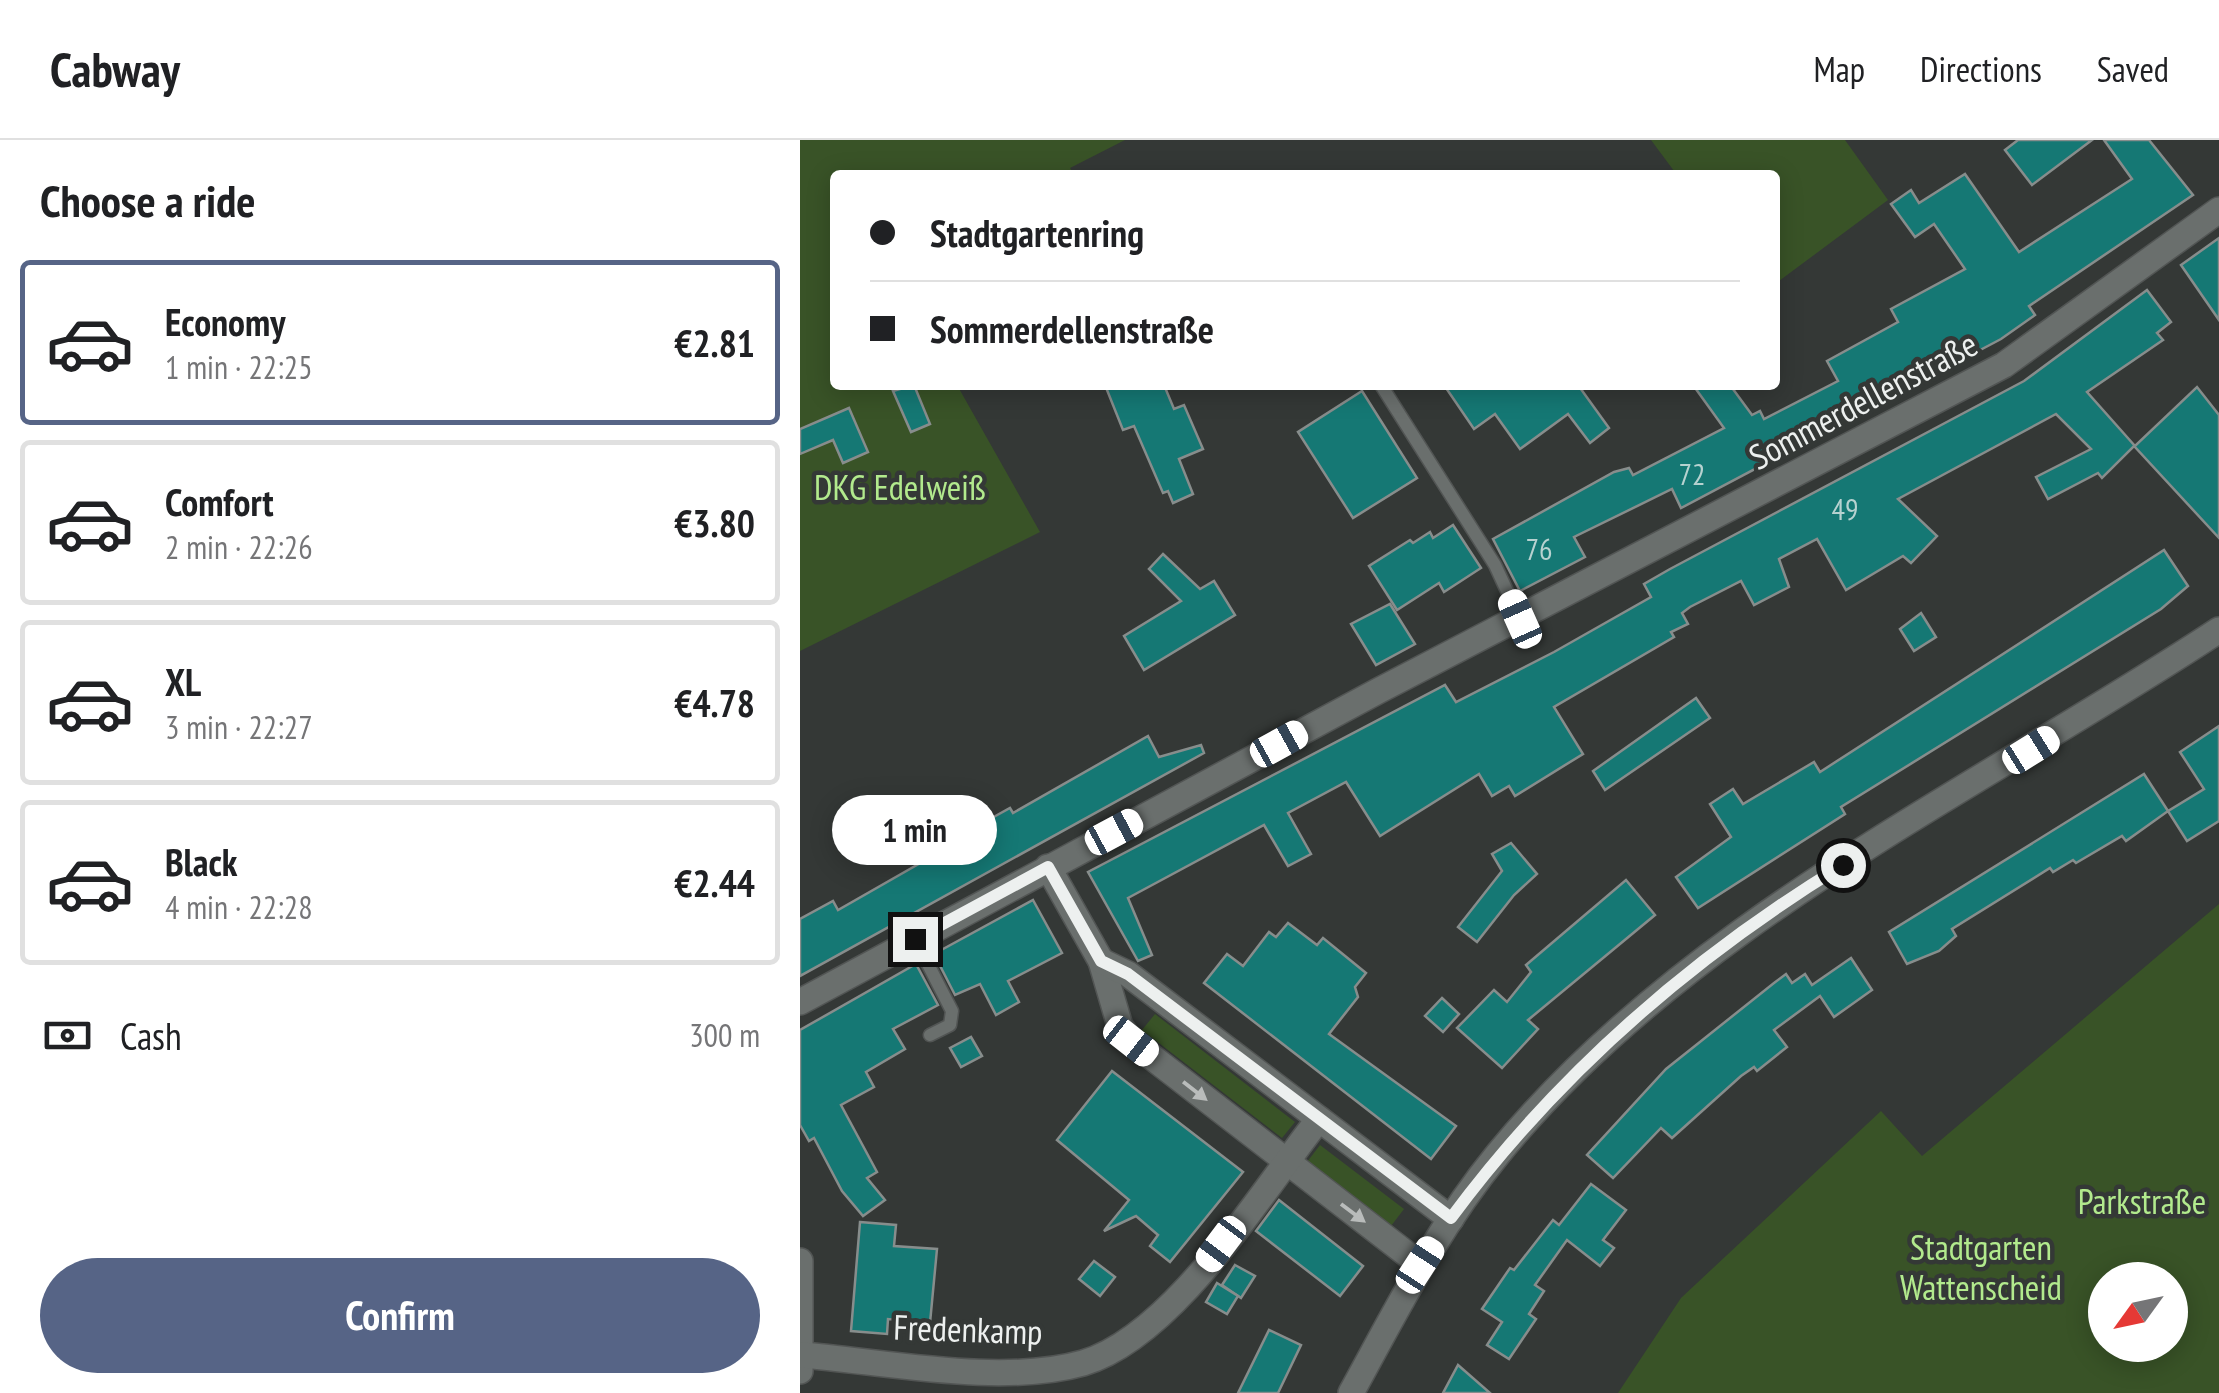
<!DOCTYPE html>
<html lang="en">
<head>
<meta charset="utf-8">
<style>
	:root { --surface:#fff; --page:#f2f2f2; --text:#202124; --muted:#757577; --line:#e0e0e0; --accent:#566486 }
	body { margin:0; font-family:"PT Sans Narrow",sans-serif; background:var(--page); color:var(--text); height:100vh; display:flex; flex-direction:column; font-size:38px; white-space:nowrap }
	* { box-sizing:border-box; margin:0 }
	p { font-size:32px; color:var(--muted) }
	.icon { flex:none; width:55px; height:55px; fill:none; stroke:currentColor; stroke-width:2; stroke-linecap:round; stroke-linejoin:round }
	.map { position:relative; flex:1; overflow:hidden }
	.drawer { display:flex; flex-direction:column; background:var(--surface); width:800px }
	.drawer>* { flex:none }
	.banner { position:absolute; left:30px; top:30px; width:950px; height:220px; border-radius:10px; box-shadow:0 5px 25px #0003; display:grid; align-content:center; height:220px; padding:0 40px; background:var(--surface) }
	.needle { width:65px; rotate:237deg }
	.buttons { position:absolute; left:1288px; top:1122px; display:grid; gap:20px }
	.buttons a { display:grid; place-items:center; width:100px; height:100px; border-radius:50%; background:var(--surface); box-shadow:0 5px 25px #0003; font-size:50px }
	.end { position:absolute; width:45px; height:45px; margin:-22px; border:12px solid #edf0ef; background:#111; box-shadow:0 0 0 5px #111 }
	.from { border-radius:50% }
	.bubble { position:absolute; height:70px; border-radius:35px; background:var(--surface); box-shadow:0 5px 25px #0003; font-size:32px; font-weight:700; line-height:70px; text-align:center }
	.car { position:absolute; width:30px; height:60px; margin:-30px -15px; border-radius:12px; box-shadow:0 0 8px 2px #0007; background:linear-gradient(#fff 24%,#345 0 40%,#fff 0 76%,#345 0 86%,#fff 0) }
	.banner b { display:flex; align-items:center; gap:35px; height:95px; font-size:38px }
	.banner b+b { border-top:2px solid var(--line) }
	.banner i { width:25px; height:25px; background:var(--text) }
	ul { padding:0; list-style:none }
	li { display:flex; align-items:center; gap:30px; height:165px; margin:0 20px 15px; padding:0 20px; border:5px solid var(--line); border-radius:10px }
	li div { flex:1 }
	li b { display:block; font-size:38px }
	li em { font-style:normal; font-weight:700 }
	li.active { border-color:var(--accent) }
	li>.icon { width:90px; height:90px; stroke-width:1.5 }
	h2 { padding:0 40px; font-size:45px; line-height:120px }
	.pay { display:flex; align-items:center; gap:25px; height:110px; padding:0 40px; font-size:38px }
	.pay p { margin-inline-start:auto }
	.button { display:flex; gap:20px; margin-top:auto; padding:20px 40px }
	.button a { flex:1; height:115px; border-radius:60px; background:var(--accent); color:#fff; font-size:40px; font-weight:700; line-height:115px; text-align:center }
	header { display:flex; align-items:center; gap:60px; box-sizing:border-box; height:140px; padding:0 50px; background:var(--surface); border-bottom:2px solid var(--line) }
	header strong { font-size:48px }
	nav { display:flex; gap:55px; margin-inline-start:auto; font-size:35px }
	main { display:flex; flex:1; min-height:0 }
	.map>svg:first-child { display:block }
	.green { fill:#395327; fill-rule:evenodd }
	.building { fill:#157874; stroke:#878d8c; stroke-width:2.5 }
	.lines { fill:none; stroke-linecap:round; stroke-linejoin:round }
	.lane-casing { stroke:#525554; stroke-width:15 }
	.street-casing { stroke:#525554; stroke-width:28 }
	.lane { stroke:#6a6f6d; stroke-width:12 }
	.street { stroke:#6a6f6d; stroke-width:25 }
	.oneway { fill:#b9bcbb }
	.route { stroke:#edf0ef; stroke-width:12 }
	.labels { text-anchor:middle; dominant-baseline:central; stroke-width:9; stroke-linejoin:round; paint-order:stroke }
	.number-label { font-size:30px; fill:#b7d2d0 }
	.street-label { font-size:35px; fill:#edf0ef; stroke:#343836 }
	.park-label { font-size:35px; fill:#b2ea8d; stroke:#343836 }
</style>
</head>
<body>
<header>
<strong>Cabway</strong>
<nav><a>Map</a><a>Directions</a><a>Saved</a></nav>
</header>
<main>
<section class="drawer">
<h2>Choose a ride</h2>
<ul>
<li class="active"><svg class="icon" aria-label="car" viewBox="0 0 24 24"><path d="M5 17H2v-5l4-1 3-4h7l3 4 3 1v5h-3M9 17h6M6 11h13"/><circle cx="7" cy="17" r="2"/><circle cx="17" cy="17" r="2"/></svg><div><b>Economy</b><p>1 min · 22:25</p></div><em>€2.81</em></li>
<li><svg class="icon" aria-label="car" viewBox="0 0 24 24"><path d="M5 17H2v-5l4-1 3-4h7l3 4 3 1v5h-3M9 17h6M6 11h13"/><circle cx="7" cy="17" r="2"/><circle cx="17" cy="17" r="2"/></svg><div><b>Comfort</b><p>2 min · 22:26</p></div><em>€3.80</em></li>
<li><svg class="icon" aria-label="car" viewBox="0 0 24 24"><path d="M5 17H2v-5l4-1 3-4h7l3 4 3 1v5h-3M9 17h6M6 11h13"/><circle cx="7" cy="17" r="2"/><circle cx="17" cy="17" r="2"/></svg><div><b>XL</b><p>3 min · 22:27</p></div><em>€4.78</em></li>
<li><svg class="icon" aria-label="car" viewBox="0 0 24 24"><path d="M5 17H2v-5l4-1 3-4h7l3 4 3 1v5h-3M9 17h6M6 11h13"/><circle cx="7" cy="17" r="2"/><circle cx="17" cy="17" r="2"/></svg><div><b>Black</b><p>4 min · 22:28</p></div><em>€2.44</em></li>
</ul>
<div class="pay"><svg class="icon" aria-label="cash" viewBox="0 0 24 24"><path d="M3 7h18v10H3z"/><circle cx="12" cy="12" r="2"/></svg>Cash<p>300 m</p></div>
<div class="button"><a>Confirm</a></div>
</section>
<div class="map">
<svg width="1419" height="1253" viewBox="0 0 1419 1253">
	<rect width="100%" height="100%" fill="#343836"/>
	<!-- green -->
	<g class="green">
		<path d="M0,0H325L270,28L274,35H35V245H157L240,392L0,511Z"/>
		<path d="M851,0H1045L1088,60L975,144V35H877Z"/>
		<path d="M1419,764V1253H818L881,1158L1081,971L1122,1016ZM1305,1140H1370V1205H1305Z"/>
		<path d="M355,874L495,982L482,998L342,890Z"/>
		<path d="M520,1005L604,1069L591,1086L507,1022Z"/>
	</g>
	<!-- building -->
	<g class="building">
		<path d="M1218,0H1292L1232,45L1205,10Z"/>
		<path d="M1304,0H1349L1393,55L1229,166L1235,175L1201,199L881,368L872,349L774,397L785,417L720,451L693,399L814,332L829,328L833,335L924,288L893,245H930L952,275L960,271L964,279L1038,241L1027,221L1098,182L1091,169L1165,129L1134,84L1115,97L1091,64L1111,50L1119,63L1165,34L1219,112L1332,39Z"/>
		<path d="M1419,98V180L1381,125Z"/>
		<path d="M1347,150L1371,182L1357,193L1363,200L1287,252L1335,306L1397,247L1419,275V398L1334,306L1302,338L1298,333L1248,359L1236,337L1291,309L1256,274L1098,359L1137,396L1111,423L1103,416L1046,450L1017,399L979,419L989,447L954,465L941,441L890,467L882,473L888,484L871,492L874,497L754,567L783,614L715,656L709,646L692,656L679,634L580,696L546,642L488,673L511,714L488,726L464,685L328,758L352,815L338,821L288,732L645,545L656,562L754,512L851,457L844,444L870,429L1224,241Z"/>
		<path d="M114,245L130,284L111,292L93,251Z"/>
		<path d="M305,245H364L374,269L384,265L403,309L379,319L393,354L373,363L368,351L363,353L334,286L323,290Z"/>
		<path d="M644,245H778L809,288L790,303L768,274L720,309L695,274L674,289Z"/>
		<path d="M562,251L617,338L553,378L498,292Z"/>
		<path d="M49,268L68,312L43,323L33,300L0,314V289Z"/>
		<path d="M653,385L681,428L644,452L639,443L597,470L569,426L610,400L613,403L630,392L633,398Z"/>
		<path d="M1364,410L1388,446L1361,469L1041,667L1045,674L898,768L876,737L931,697L910,664L933,649L943,664L1014,622L1020,632Z"/>
		<path d="M363,414L400,449L414,441L435,475L344,530L324,496L381,461L349,429Z"/>
		<path d="M590,464L615,504L576,525L551,484Z"/>
		<path d="M1121,473L1136,497L1114,511L1100,489Z"/>
		<path d="M896,558L910,578L805,650L793,631Z"/>
		<path d="M1419,586V681L1387,701L1368,671L1326,701L1322,696L1276,723L1273,720L1253,732L1250,728L1152,789L1156,796L1139,811L1107,824L1089,792L1344,634L1368,671L1404,649L1380,612Z"/>
		<path d="M348,596L359,617L401,605L404,613L0,836V779L33,761L38,770L122,722L114,707L159,683L162,688L188,674L190,679L210,668L213,673Z"/>
		<path d="M711,703L737,734L714,755L677,802L658,787L702,731L692,714Z"/>
		<path d="M826,740L855,775L728,880L738,889L702,928L657,888L694,850L707,862L731,832L726,825Z"/>
		<path d="M233,760L262,813L208,841L219,862L196,875L180,844L155,855L134,814Z"/>
		<path d="M488,783L517,805L523,798L566,833L555,847L558,857L529,894L656,986L631,1019L404,843L427,814L443,826L469,792L476,797Z"/>
		<path d="M1051,818L1072,850L1034,877L1020,856L974,890L987,907L957,931L954,927L941,936L872,998L861,988L813,1038L787,1015L866,929L974,843L986,834L992,843L1005,834L1012,845Z"/>
		<path d="M116,824L138,865L93,889L105,909L66,932L74,947L41,965L77,1032L67,1038L85,1060L63,1076L42,1051L14,998L9,1001L0,985V890Z"/>
		<path d="M642,858L659,874L643,892L625,876Z"/>
		<path d="M171,897L182,916L161,927L150,908Z"/>
		<path d="M312,931L443,1032L370,1122L350,1106L358,1095L336,1076L304,1091L329,1060L257,1000Z"/>
		<path d="M791,1044L826,1070L803,1100L814,1108L800,1126L767,1100L735,1145L744,1151L729,1174L736,1179L709,1219L687,1205L702,1182L682,1169L710,1128L714,1130L753,1080L759,1085Z"/>
		<path d="M479,1060L563,1126L540,1156L456,1091Z"/>
		<path d="M60,1082L96,1085L94,1106L137,1109L130,1183L88,1179L87,1194L51,1191Z"/>
		<path d="M294,1121L315,1137L300,1156L279,1139Z"/>
		<path d="M435,1125L455,1136L441,1158L422,1145Z"/>
		<path d="M417,1143L438,1156L427,1174L406,1162Z"/>
		<path d="M469,1190L501,1205L478,1253H438Z"/>
		<path d="M658,1225L690,1253H643Z"/>
	</g>
	<g class="lines">
		<!-- lane casing -->
		<g class="lane-casing">
			<g id="lane">
				<path d="M581,245L695,425L720,479"/>
				<path d="M115,799L152,871L150,885L130,895"/>
			</g>
		</g>
		<!-- street casing -->
		<g class="street-casing">
			<g id="street">
				<path d="M248,727L301,821L320,886L331,901L621,1125"/>
				<path d="M301,821L328,834L651,1079"/>
				<path d="M0,862L578,551L1204,225L1419,70"/>
				<path d="M0,1121V1231"/>
				<path d="M2,1215C86,1222 202,1246 283,1223C374,1196 461,1052 519,979"/>
				<path d="M551,1253C596,1171 638,1087 698,1014C886,784 1175,651 1419,490"/>
			</g>
		</g>
		<!-- lane -->
		<use href="#lane" class="lane"/>
		<!-- street -->
		<use href="#street" class="street"/>
	</g>
	<!-- one-way arrows -->
	<defs><path id="oneway-solid" d="M-6-.8H1V-3.2L6.5 0L1 3.2V.8H-6Z" transform="scale(2.5)"/></defs>
	<g class="oneway">
		<use href="#oneway-solid" transform="translate(395 951) rotate(38)"/>
		<use href="#oneway-solid" transform="translate(553 1073) rotate(37)"/>
	</g>
	<g class="lines">
		<!-- route -->
		<path class="route" d="M115,799L248,727L301,821L328,834L651,1078C757,935 891,818 1043,725"/>
	</g>
	<g class="labels">
		<!-- number labels -->
		<g class="number-label">
			<text x="892" y="333">72</text>
			<text x="1045" y="368">49</text>
			<text x="739" y="408">76</text>
		</g>
		<!-- street labels -->
		<g class="street-label">
			<text transform="translate(1063 260) rotate(-28)">Sommerdellenstraße</text>
			<text transform="translate(168 1189) rotate(2)">Fredenkamp</text>
		</g>
		<!-- park labels -->
		<g class="park-label">
			<text x="100" y="347">DKG Edelweiß</text>
			<text x="1342" y="1061">Parkstraße</text>
			<text x="1181" y="1107">Stadtgarten<tspan x="1181" dy="40">Wattenscheid</tspan></text>
		</g>
	</g>
</svg>
<div class="buttons">
<a><svg class="needle" viewBox="-14 -14 28 28"><path d="M0-13l5 13h-10z" fill="#e53935"/><path d="M0 13l5-13h-10z" fill="#757577"/></svg></a>
</div>
<i class="end from" style="left:1043px;top:725px"></i>
<i class="end" style="left:115px;top:799px"></i>
<div class="bubble" style="left:32px;top:655px;width:165px">1 min</div>
<i class="car" style="left:720px;top:479px;rotate:336deg"></i>
<i class="car" style="left:479px;top:604px;rotate:61deg"></i>
<i class="car" style="left:1231px;top:610px;rotate:58deg"></i>
<i class="car" style="left:314px;top:692px;rotate:62deg"></i>
<i class="car" style="left:331px;top:901px;rotate:128deg"></i>
<i class="car" style="left:421px;top:1104px;rotate:217deg"></i>
<i class="car" style="left:620px;top:1125px;rotate:33deg"></i>
<div class="banner">
<b><i class="from"></i>Stadtgartenring</b>
<b><i></i>Sommerdellenstraße</b>
</div>
</div>
</main>
</body>
</html>
